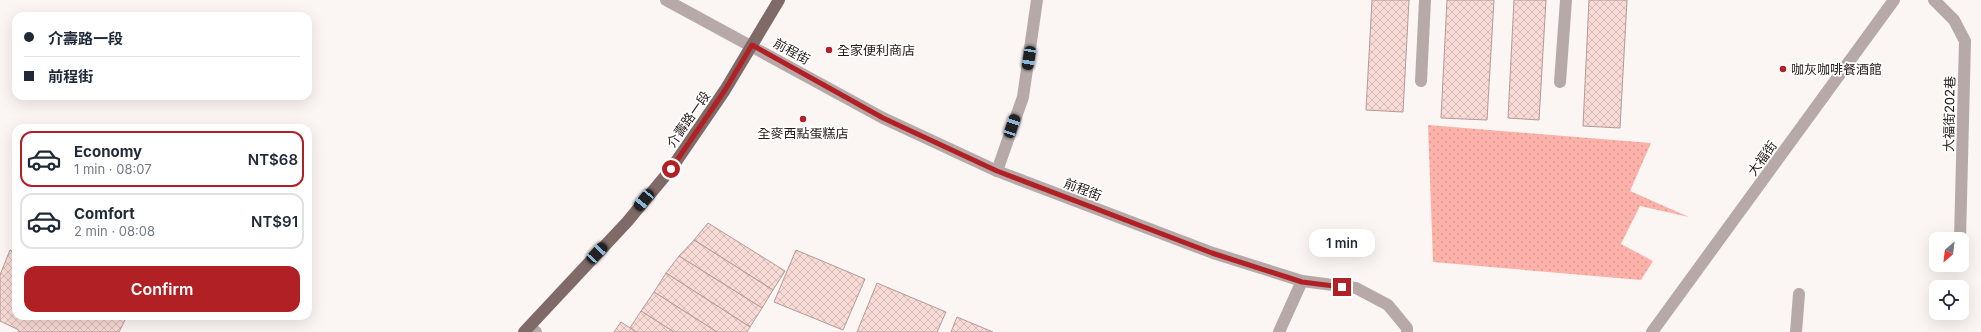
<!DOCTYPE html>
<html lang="en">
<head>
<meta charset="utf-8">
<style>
	:root { --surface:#fff; --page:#f2f2f3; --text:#1f2937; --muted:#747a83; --line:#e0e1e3; --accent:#b12024 }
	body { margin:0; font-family:Inter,"Noto Sans TC",sans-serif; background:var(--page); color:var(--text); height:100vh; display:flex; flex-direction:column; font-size:15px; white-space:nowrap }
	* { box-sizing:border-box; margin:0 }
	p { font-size:13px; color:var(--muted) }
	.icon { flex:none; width:22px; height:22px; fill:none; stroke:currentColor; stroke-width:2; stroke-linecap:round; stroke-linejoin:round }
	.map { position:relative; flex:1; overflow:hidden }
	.side { position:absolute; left:12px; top:124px; width:300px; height:196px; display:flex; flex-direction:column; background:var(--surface); border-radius:12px; box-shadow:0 4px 16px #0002 }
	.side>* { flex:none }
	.hud { position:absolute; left:12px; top:12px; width:300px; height:88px; border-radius:12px; box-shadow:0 4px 16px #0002; display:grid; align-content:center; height:88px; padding:0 12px; background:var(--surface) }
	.needle { width:26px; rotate:208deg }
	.buttons { position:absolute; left:1929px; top:232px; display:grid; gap:8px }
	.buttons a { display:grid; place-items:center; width:40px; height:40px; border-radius:8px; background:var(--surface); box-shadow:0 4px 16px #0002; font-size:20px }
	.end { position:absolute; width:18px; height:18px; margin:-9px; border:5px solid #b12024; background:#fff; box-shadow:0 0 0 2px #fff }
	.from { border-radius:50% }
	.bubble { position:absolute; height:28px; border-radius:12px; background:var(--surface); box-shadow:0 4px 16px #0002; font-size:13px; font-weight:600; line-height:28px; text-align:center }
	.car { position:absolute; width:12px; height:24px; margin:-12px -6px; border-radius:5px; box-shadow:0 0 3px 1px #0007; background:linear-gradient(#222 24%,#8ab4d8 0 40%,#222 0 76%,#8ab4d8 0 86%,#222 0) }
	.hud b { display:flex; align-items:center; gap:14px; height:38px; font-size:15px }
	.hud b+b { border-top:1px solid var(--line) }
	.hud i { width:10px; height:10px; background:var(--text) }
	ul { padding:7px 0 0; list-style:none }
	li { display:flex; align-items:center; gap:12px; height:56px; margin:0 8px 6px; padding:0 4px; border:2px solid var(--line); border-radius:12px }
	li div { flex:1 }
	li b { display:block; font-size:15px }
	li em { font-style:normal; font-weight:600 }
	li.current { border-color:var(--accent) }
	li>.icon { width:36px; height:36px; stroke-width:1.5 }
	.primary-button { display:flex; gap:8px; margin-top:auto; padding:8px 12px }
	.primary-button a { flex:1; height:46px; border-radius:12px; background:var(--accent); color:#fff; font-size:16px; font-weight:600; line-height:46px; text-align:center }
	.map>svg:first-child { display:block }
	.green { fill:url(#green-dots) }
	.building { fill:url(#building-cross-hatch); stroke:#b69a96 }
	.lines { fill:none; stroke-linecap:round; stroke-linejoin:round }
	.service { stroke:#b6a9a8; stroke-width:12 }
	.minor { stroke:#b6a9a8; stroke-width:12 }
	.primary { stroke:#806a67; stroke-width:12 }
	.route { stroke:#b12024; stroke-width:5 }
	.poi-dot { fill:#b12024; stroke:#fff; stroke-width:1.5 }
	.labels { text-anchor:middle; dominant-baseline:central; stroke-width:3.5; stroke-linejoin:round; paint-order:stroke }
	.poi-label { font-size:13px; fill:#231918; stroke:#fff; text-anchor:start }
	.street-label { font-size:13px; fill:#231918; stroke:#fff }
</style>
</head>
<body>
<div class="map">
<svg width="1981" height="332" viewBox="0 0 1981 332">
	<defs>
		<pattern id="green-dots" width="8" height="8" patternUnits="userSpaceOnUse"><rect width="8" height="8" fill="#fdb2a9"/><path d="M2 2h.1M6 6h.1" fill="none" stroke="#d99891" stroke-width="1.8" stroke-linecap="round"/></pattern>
		<pattern id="building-cross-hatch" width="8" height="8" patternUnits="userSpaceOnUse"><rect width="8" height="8" fill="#f8dad6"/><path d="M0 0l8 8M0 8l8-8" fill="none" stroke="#d4bab7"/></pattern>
	</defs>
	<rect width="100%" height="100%" fill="#fbf5f4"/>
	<!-- green -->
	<path class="green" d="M1428,125L1651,143L1630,191L1689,217L1640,206L1621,244L1653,261L1641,280L1433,262Z"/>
	<!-- building -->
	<g class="building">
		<path d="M1372,0H1409L1403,112L1366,110Z"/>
		<path d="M1447,0H1494L1487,120L1441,118Z"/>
		<path d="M1514,0H1546L1539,120L1508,118Z"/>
		<path d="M1589,0H1627L1620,128L1583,126Z"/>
		<path d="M708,223L785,271L773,290L694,240Z"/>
		<path d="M694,240L773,290L762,308L679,256Z"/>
		<path d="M10,250L16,253V316H127L119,332H18L19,330L0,321V275Z"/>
		<path d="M796,250L865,279L843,330L774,302Z"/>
		<path d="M679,256L762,308L750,327L666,273Z"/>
		<path d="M666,273L750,327L747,332H717L654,292Z"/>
		<path d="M877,283L946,312L937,332H857Z"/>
		<path d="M654,292L717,332H674L641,311Z"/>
		<path d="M641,311L674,332H636L630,328Z"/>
		<path d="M957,317L993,332H951Z"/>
		<path d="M621,322L636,332H614Z"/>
	</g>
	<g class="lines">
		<!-- service -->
		<g class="service">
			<path d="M1934,0L1954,20L1965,41L1960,239"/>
			<path d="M1421,81L1425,0"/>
			<path d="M1560,82L1566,0"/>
			<path d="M997,171L1023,97L1037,0"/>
			<path d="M529,327L536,332"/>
			<path d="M1796,332L1799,294"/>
		</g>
		<!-- minor -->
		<g class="minor">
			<path d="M666,0L883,118L997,171L1213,253L1302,281L1356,288L1388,305L1407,328V332"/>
			<path d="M1279,332L1302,281"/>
			<path d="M1652,332L1894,0"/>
		</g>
		<!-- primary -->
		<path class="primary" d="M524,332L627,222L671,169L725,90L779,0"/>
	</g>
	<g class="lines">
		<!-- route -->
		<path class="route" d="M671,169L725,90L752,45L883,118L997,171L1212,253L1302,282L1342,287"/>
	</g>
	<!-- markers -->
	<g class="poi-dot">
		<circle cx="829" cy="50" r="4"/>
		<circle cx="1783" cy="69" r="4"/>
		<circle cx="803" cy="119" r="4"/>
	</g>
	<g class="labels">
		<!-- poi labels -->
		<g class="poi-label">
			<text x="837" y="50">全家便利商店</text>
			<text x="1791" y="69">咖灰咖啡餐酒館</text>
			<text x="803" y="133" text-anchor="middle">全麥西點蛋糕店</text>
		</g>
		<!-- street labels -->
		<g class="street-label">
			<text transform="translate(792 51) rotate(29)">前程街</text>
			<text transform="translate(1949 114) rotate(-89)">大福街202巷</text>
			<text transform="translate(688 119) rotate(-55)">介壽路一段</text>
			<text transform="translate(1762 158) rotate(-54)">大福街</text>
			<text transform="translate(1083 189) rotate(21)">前程街</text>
		</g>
	</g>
</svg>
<div class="buttons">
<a><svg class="needle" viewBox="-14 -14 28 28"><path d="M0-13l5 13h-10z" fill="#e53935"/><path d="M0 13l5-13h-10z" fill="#747a83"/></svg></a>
<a><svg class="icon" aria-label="locate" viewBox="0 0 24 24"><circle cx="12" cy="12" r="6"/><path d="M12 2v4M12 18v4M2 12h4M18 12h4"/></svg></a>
</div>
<i class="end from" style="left:671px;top:169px"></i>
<i class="end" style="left:1342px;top:287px"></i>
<div class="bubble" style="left:1309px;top:229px;width:66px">1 min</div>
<i class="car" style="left:1029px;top:58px;rotate:189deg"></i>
<i class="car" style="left:1012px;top:126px;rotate:19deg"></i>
<i class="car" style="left:644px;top:200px;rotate:219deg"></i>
<i class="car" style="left:597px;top:253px;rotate:43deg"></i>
<div class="hud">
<b><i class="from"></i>介壽路一段</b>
<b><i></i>前程街</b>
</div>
<section class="side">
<ul>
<li class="current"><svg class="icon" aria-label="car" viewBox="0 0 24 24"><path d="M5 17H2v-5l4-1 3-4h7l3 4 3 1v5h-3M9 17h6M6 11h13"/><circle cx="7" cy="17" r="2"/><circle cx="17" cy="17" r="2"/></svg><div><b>Economy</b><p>1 min · 08:07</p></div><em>NT$68</em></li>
<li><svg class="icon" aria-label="car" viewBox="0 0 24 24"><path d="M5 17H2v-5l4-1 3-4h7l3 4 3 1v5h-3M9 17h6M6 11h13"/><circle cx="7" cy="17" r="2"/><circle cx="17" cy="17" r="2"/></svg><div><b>Comfort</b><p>2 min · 08:08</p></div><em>NT$91</em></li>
</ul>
<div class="primary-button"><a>Confirm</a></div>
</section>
</div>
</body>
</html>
